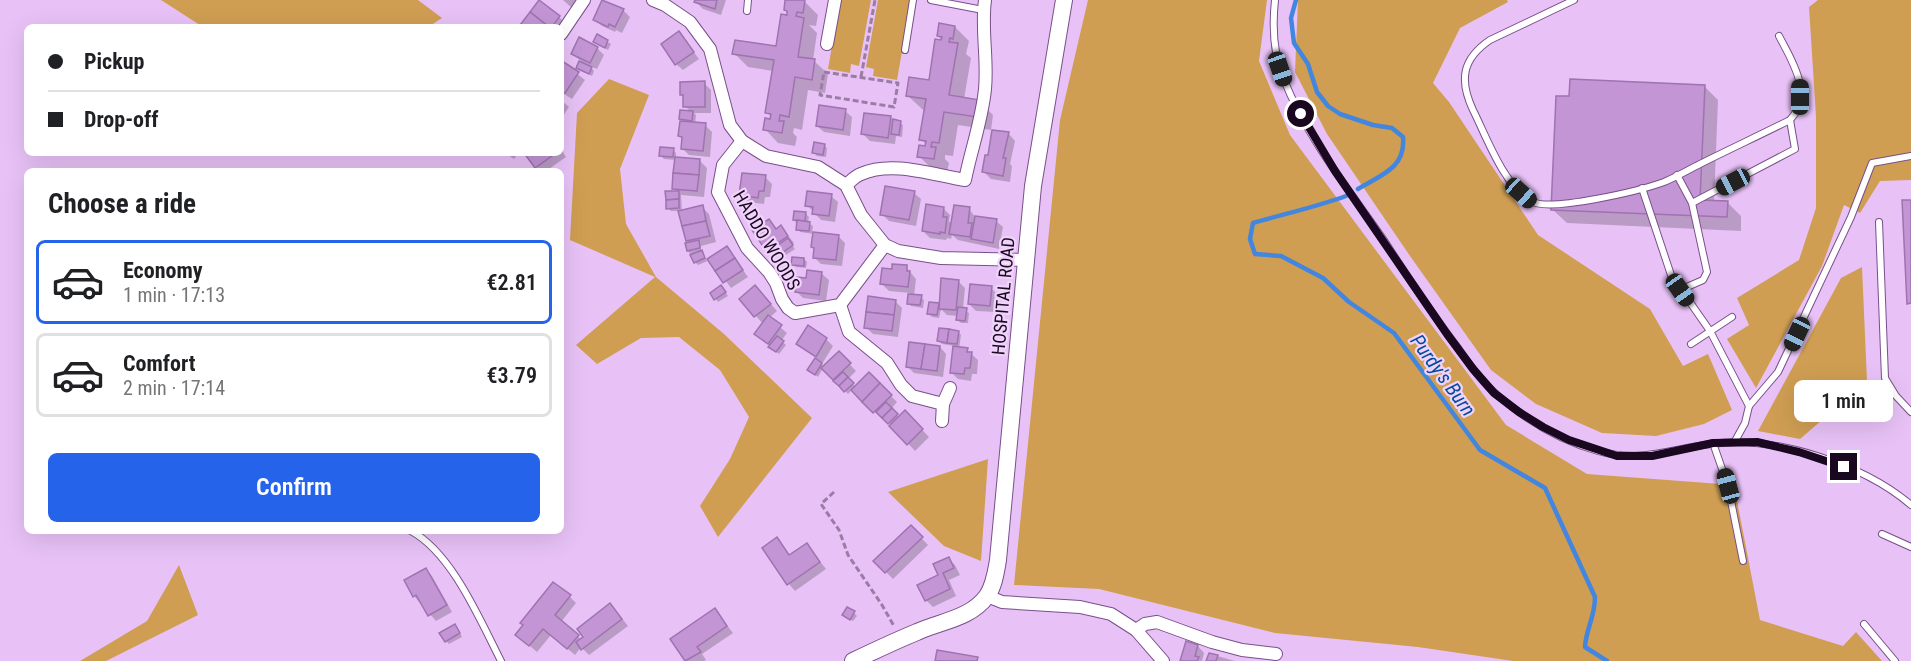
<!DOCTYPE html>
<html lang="en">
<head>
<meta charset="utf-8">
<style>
	:root { --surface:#fff; --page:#f6f6f6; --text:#202124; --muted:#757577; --line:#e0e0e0; --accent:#2563eb }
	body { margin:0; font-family:"Roboto Condensed",sans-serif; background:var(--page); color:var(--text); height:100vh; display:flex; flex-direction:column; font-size:22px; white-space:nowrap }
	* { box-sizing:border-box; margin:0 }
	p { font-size:20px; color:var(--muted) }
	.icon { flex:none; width:33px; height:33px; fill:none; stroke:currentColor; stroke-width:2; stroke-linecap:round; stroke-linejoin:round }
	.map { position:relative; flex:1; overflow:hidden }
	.sheet { position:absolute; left:24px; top:168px; width:540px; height:366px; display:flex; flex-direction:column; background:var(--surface); border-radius:9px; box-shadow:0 6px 24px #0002 }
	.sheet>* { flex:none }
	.guide { position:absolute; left:24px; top:24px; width:540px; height:132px; border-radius:9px; box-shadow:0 6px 24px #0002; display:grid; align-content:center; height:132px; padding:0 24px; background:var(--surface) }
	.end { position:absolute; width:27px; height:27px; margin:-14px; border:8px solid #19081f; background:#fff; box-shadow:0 0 0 3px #fff }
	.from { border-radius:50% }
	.bubble { position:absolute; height:42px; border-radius:9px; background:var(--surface); box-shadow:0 6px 24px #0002; font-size:20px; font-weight:600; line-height:42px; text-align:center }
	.car { position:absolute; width:18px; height:36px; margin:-18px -9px; border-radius:8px; box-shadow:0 0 4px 2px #0007; background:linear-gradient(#222 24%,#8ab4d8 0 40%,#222 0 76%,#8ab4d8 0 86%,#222 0) }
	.guide b { display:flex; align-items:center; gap:21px; height:57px; font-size:22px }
	.guide b+b { border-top:2px solid var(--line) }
	.guide i { width:15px; height:15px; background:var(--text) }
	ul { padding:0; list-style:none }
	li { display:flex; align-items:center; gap:18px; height:84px; margin:0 12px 9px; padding:0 12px; border:3px solid var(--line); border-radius:9px }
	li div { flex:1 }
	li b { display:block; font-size:22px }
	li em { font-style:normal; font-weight:600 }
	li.on { border-color:var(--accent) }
	li>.icon { width:54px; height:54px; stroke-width:1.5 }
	h2 { padding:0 24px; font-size:27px; line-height:72px }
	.button { display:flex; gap:12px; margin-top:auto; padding:12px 24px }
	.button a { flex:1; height:69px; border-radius:9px; background:var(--accent); color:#fff; font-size:24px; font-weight:600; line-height:69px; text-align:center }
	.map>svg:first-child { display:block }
	.green { fill:#cf9e53 }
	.shadow { fill:#0003 }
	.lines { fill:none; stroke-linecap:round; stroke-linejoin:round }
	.stream { stroke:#4286e0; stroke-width:4.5 }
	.building { fill:#c395d5; stroke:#9f72b0; stroke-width:1.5 }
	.lane-casing { stroke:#794f89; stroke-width:8 }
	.street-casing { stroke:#794f89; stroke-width:14 }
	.secondary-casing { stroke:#794f89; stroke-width:18 }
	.path { stroke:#9a7ca5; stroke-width:3; stroke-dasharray:6 3; stroke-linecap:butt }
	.lane { stroke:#fff; stroke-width:6 }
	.street { stroke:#fff; stroke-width:12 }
	.secondary { stroke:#fff; stroke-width:16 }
	.route { stroke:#19081f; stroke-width:8 }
	.labels { text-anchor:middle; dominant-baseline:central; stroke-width:4.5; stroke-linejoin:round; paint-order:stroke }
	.street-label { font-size:18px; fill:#19081f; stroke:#f0d3fb }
	.water-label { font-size:20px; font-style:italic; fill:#014b9c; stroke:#f0d3fb }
</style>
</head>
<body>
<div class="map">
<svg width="1911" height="661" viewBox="0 0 1911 661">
	<rect width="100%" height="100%" fill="#e8c2f7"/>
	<!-- green -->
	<g class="green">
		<path d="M161,0H418L442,18L428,27H203Z"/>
		<path d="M840,0H871L859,66L851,64L850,73L828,69Z"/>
		<path d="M878,0H911L897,80L873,76L874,69L866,67Z"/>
		<path d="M1088,0H1267L1259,61L1290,135L1506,425L1587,474L1734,485L1760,620L1843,646L1856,632L1882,661H1513L1418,647L1275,633L1099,589L1014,585L1060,120Z"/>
		<path d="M1298,0H1507L1508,2L1460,28L1433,83L1449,102L1538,235L1650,309L1683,366L1708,354L1732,410L1704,424L1656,436L1602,433L1536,404L1491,370L1410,256L1327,134L1295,72Z"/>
		<path d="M1818,0H1911V180L1880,181L1860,213L1844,205L1822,266L1756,388L1727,339L1749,325L1737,298L1799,260L1816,208V117L1809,7Z"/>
		<path d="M609,79L649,95L620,169L626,224L656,277L724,334L812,418L718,537L700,506L730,459L749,417L720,370L679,337L641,338L597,364L576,345L655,277L570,240L577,113Z"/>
		<path d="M1862,267L1867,381L1800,439L1758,431L1841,278Z"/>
		<path d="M988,459L981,561L944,546L888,492Z"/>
		<path d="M179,565L198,615L106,661H80L147,621Z"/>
	</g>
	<!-- shadow -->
	<g class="shadow">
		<path d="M563,0H579L572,8Z"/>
		<path d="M696,0H726L721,15L703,9L696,2Z"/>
		<path d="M787,0L804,1L818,15L816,26L809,25L817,33L813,60L828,74L825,93L808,90L802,130L794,128L793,133L797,137L795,146L778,143L765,129L772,117L767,113L773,71L748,67L734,53L777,48L788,17V13L785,10Z"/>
		<path d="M539,2L559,17L566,24L561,27H525Z"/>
		<path d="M623,10L630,17L622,33L616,30L615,32L602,26L595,20Z"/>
		<path d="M955,27L969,41L966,54L971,58L964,99L979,101L993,115L991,130L958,125L953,156L945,155V159L949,163L947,172L933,170L919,156L927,145L921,139L925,110L922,109L908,96L930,81L945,43L938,36Z"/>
		<path d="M679,33L699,59L683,70L676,64Z"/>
		<path d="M597,36L611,44L608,50L595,42Z"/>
		<path d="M597,48L604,55L597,69L590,66L594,71L592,76L578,68L581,61L572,54Z"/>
		<path d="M563,63L585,80L572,99L561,92V66Z"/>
		<path d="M704,83L711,90V113H694L696,115L695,124L705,125L712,132L710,157L689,155L682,148L683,139L680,136L684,123L680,119L691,112L685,106V98L682,95Z"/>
		<path d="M1704,86L1718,100L1714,202H1727L1741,216V231L1567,223L1553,210Z"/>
		<path d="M561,100L569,107L561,119Z"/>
		<path d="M845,111L852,117L850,136L824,132L817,126Z"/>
		<path d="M891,118L903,125L902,137L896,136L895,144L870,141L863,134Z"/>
		<path d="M994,132L1009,134L1015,141L1010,164L1012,166L1010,182L991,179L984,172L990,157Z"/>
		<path d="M824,145L827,148L826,157L817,156L814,153Z"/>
		<path d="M561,149L566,157L546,171H540L526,153H561Z"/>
		<path d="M673,150L676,153V159L700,161L707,168L704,197L681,195L682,212L702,207L709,214L716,242L701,246V251L707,261L727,248L748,277L731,288L710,260L698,265L695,262L688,251L687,244H690L687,241L680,211H671L668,208L678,192L674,188L676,160L664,159L661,156Z"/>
		<path d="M505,153H518L514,159Z"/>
		<path d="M765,177L772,184L770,197H765L764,204L748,202L741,195Z"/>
		<path d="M914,193L921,199L916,226L889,221L882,214Z"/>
		<path d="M831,196L838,202L835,222L821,220L807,205Z"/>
		<path d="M943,208L950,215L949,221L952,225L969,209L976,218L996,221L1003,227L999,249L958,240L952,235L951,239L947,238L946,240L930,238L923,231Z"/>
		<path d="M806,214L809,217L808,223L813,226L812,233L838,236L845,243L842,266L821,264L814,257L815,249L813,247L814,234L800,232L794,219Z"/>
		<path d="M769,221L777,230L781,227L794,243L792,245L795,249L786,255L782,251L773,257L767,250Z"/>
		<path d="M804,259L807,262L806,268L796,267L793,264Z"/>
		<path d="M906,267L916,279L914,296L921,297L924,300L923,308L911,306L908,303L910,293L889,291L882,284L893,271Z"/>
		<path d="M822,274L829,280L826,301L803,298L796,291L807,280Z"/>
		<path d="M958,281L965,288L963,309L969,313L968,323H961L958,320V316L947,315L941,309L939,318L932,317L929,314L938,305L940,307Z"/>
		<path d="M991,288L998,295L996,312L976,311L969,304Z"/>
		<path d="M724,290L728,296L718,302L712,293Z"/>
		<path d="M762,294L777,311L769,318L787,333L781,341L786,345L779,354L756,334L763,324L741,299Z"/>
		<path d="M895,301L902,308L898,337L873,334L866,327Z"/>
		<path d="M958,332L961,335L959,349L967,350L978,360L977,374H972L971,381L958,379L951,372L955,346L942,344L939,341Z"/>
		<path d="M826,339L833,346L822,364L824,367L839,353L856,371L848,379L856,387L869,374L897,402L891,409L899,418L905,412L929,437L915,451L883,416L881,418L852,390L848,394L823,368L818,377L809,370L817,358L798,344Z"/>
		<path d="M940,347L946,354L943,377L914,373L907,366Z"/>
		<path d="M911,527L928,545L893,579L875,561Z"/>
		<path d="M776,539L790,556L807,545L826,569L795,591L789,584Z"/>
		<path d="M948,559L955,565L960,575L949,580L956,596L933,607L926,600Z"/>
		<path d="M426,569L432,576L452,612L436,621L414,596Z"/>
		<path d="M570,597L576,603L561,622L582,640L617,612L628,626L589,655L581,647L575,655L551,635L537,652L524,641Z"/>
		<path d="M715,610L733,633L702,654L706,660L704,661H687L672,640Z"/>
		<path d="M854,613L857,616L853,621L847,618Z"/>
		<path d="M458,629L462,637L449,644L446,641Z"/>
		<path d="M1187,643L1198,646L1204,653L1202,661H1182Z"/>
		<path d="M1210,654L1235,661H1208Z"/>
	</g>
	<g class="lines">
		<!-- stream -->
		<g class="stream">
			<path d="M1296,0L1291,18L1294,43L1308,64L1317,92L1328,106L1340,114L1373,125L1392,128L1403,137C1406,168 1381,175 1358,189"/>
			<path d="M1346,196C1316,207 1284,214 1253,223L1250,239L1255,254L1281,256L1323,278L1349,302L1394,333L1480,450L1545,488L1595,597C1595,617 1586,629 1585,647L1607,661"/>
		</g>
	</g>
	<!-- building -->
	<g class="building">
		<path d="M539,0L560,16L552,27H549L530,12Z"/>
		<path d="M602,0L624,9L615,27L609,24L608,27L593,20Z"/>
		<path d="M695,0H717L715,9L694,2Z"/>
		<path d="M785,0H805L803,13L797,12L796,16L804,18L798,57L815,59L812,80L795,77L789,117L780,115L779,121H784L782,133L763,130L765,118L770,119L771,114L765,113L774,60L732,54L735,40L776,46L781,14L787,15V11L784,10Z"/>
		<path d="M530,12L549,27H523L520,25Z"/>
		<path d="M939,23L955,26L953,39L950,38L949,42L958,43L949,95L980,100L977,117L944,112L939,143L932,142L931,147H936L934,159L917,157L919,145L925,146L926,141L919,140L926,99L906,96L909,77L929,80L935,39L941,40L942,37L937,36Z"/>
		<path d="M679,31L694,52L675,65L661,44Z"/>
		<path d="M597,34L608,40L605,48L593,42Z"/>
		<path d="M579,37L598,47L590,63L571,54Z"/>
		<path d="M562,61L579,72L565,93L561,91Z"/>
		<path d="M579,61L592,67L589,74L576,68Z"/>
		<path d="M1570,79L1705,85L1700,200L1728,201L1727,217L1551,210L1556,96H1569Z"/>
		<path d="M705,81V107H683V95H680V82Z"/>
		<path d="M819,105L846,109L843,130L816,126Z"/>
		<path d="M680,110L693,111L692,121L679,119Z"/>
		<path d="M864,113L891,116L888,138L861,134Z"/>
		<path d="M893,119L901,121L899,135L891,134Z"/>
		<path d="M680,121L706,123L703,151L681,149L682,137L678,136Z"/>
		<path d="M992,130L1009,132L1003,158H1006L1003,176L982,172L985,155H988Z"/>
		<path d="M814,142L825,144L823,155L812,153Z"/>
		<path d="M660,147L674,148L673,157L659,156Z"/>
		<path d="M524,153H556L535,168Z"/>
		<path d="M675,157L700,159L699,175L673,173Z"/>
		<path d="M673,173L699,175L697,191L672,189Z"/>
		<path d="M742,173L766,175L764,191H759L758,198L739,195Z"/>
		<path d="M885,186L915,191L909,220L880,215Z"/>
		<path d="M665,191H679V199L666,200Z"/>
		<path d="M807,191L832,194L829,216L812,214L813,207L805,206Z"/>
		<path d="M679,199V208L666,209V200Z"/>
		<path d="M1902,200H1911V303L1907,304Z"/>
		<path d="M926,204L944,207L943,217H947L945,233L940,232V234L922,231Z"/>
		<path d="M703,205L706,221L682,226L678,211Z"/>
		<path d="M954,205L970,207L968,223H972L970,237L949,234Z"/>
		<path d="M794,211L806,212L805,221L793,220Z"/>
		<path d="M975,216L997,219L993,243L971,239Z"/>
		<path d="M769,219L776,229L781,225L788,236L766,251L752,230Z"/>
		<path d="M797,220L810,222L809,231L796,230Z"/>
		<path d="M706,221L710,236L686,241L682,226Z"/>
		<path d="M813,232L839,235L836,260L813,258L814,248L811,247Z"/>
		<path d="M788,238L793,245L782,253L777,246Z"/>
		<path d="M699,240L700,248L687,251L685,243Z"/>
		<path d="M727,246L735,258L715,271L707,259Z"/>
		<path d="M702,250L705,258L694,263L690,255Z"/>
		<path d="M792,257L804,258V266L791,265Z"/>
		<path d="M735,258L743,270L723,283L715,271Z"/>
		<path d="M892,264L907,265V271H910L908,287L880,284L882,268L892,269Z"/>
		<path d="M807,270L822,272L819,295L795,292L797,277L806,278Z"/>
		<path d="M941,278L959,280L956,310L939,309Z"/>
		<path d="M970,284L992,286L990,306L968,304Z"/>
		<path d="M721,285L726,292L714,300L710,293Z"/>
		<path d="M755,285L771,304L754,317L739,299Z"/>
		<path d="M908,294L922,295L920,305L907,304Z"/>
		<path d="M868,296L896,300L894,315L866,312Z"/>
		<path d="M929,302L939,303L937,315L927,314Z"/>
		<path d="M958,307L967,308L965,321L956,320Z"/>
		<path d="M866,312L894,315L892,331L864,328Z"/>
		<path d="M768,315L782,325L768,344L754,334Z"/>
		<path d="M808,325L827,338L816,357L796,344Z"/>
		<path d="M939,328L949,329L947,343L937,341Z"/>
		<path d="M949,329L959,331L957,344L947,343Z"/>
		<path d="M777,336L784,341L776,352L768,347Z"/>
		<path d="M909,342L925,344L921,369L906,367Z"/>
		<path d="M925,344L940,346L937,371L921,369Z"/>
		<path d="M953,346L968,348L967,352H972L970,368H965L964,374L950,373Z"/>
		<path d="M839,351L851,363L833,380L821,368Z"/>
		<path d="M815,358L822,363L815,375L807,370Z"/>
		<path d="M843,372L848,377L839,386L833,381Z"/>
		<path d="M869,372L880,383L862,402L851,390Z"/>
		<path d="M848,377L854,383L844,392L839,386Z"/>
		<path d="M880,383L892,395L873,413L862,402Z"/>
		<path d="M886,402L892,408L882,418L876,412Z"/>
		<path d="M892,408L898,414L888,424L882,418Z"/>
		<path d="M905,410L923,429L907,445L889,426Z"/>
		<path d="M911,525L923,537L885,573L873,561Z"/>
		<path d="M777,537L789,555L807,543L820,562L787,585L762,548Z"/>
		<path d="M949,557L954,568L943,573L950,589L925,601L917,585L938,575L933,564Z"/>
		<path d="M426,568L447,605L428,616L416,595L413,597L404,580Z"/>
		<path d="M553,582L571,595L555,615L579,635L567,649L543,629L529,646L515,635L523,625L520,623Z"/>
		<path d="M610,603L622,619L581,650L576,642L583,637L577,629Z"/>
		<path d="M847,607L855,611L850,620L842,615Z"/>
		<path d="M715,608L727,626L697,647L701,652L685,661L670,639Z"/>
		<path d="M455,624L460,633L445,642L439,633Z"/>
		<path d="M1186,641L1198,645L1195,656L1199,657L1197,661H1180Z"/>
		<path d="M937,650L978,657L977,661H935Z"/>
		<path d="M1209,653L1218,655L1216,661H1206Z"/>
	</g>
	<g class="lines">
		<!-- lane casing -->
		<g class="lane-casing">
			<g id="lane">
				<path d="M931,0L983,10"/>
				<path d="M1275,0C1272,28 1273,54 1284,80C1307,137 1348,189 1383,239C1407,276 1431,313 1458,348C1469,364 1481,381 1496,394C1525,419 1561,441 1598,451C1640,463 1670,449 1711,444C1774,435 1863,464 1911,505"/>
				<path d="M1574,0L1490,40C1462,59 1459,80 1473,110C1487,138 1503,184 1531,201C1549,213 1642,190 1664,182C1676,177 1688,170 1700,164C1730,149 1760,135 1790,120C1814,94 1792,61 1779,36"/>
				<path d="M747,11L748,0"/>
				<path d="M905,50L913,0"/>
				<path d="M1677,175L1692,203L1707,272L1703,280L1680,290"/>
				<path d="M1642,188L1671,275L1710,331L1749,406L1745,423L1735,441"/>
				<path d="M1692,203L1795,149L1790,120"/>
				<path d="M1879,222L1885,378L1896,396L1911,412"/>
				<path d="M1691,344L1732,317"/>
				<path d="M1749,406L1778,372L1851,217L1872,163L1911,156"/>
				<path d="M1713,443L1728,486L1743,561"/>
				<path d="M411,531C452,553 480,620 501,661"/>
				<path d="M1882,534L1911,547"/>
				<path d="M1864,624L1895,661"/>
			</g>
		</g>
		<!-- street casing -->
		<g class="street-casing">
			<g id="street">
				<path d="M653,0L665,5L690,22L710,49L730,125L742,141L766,156L818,167L846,185L861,215L885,245L898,251L941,258L1026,260"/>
				<path d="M561,34L584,0"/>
				<path d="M827,44L835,0"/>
				<path d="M742,141L723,165L718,192L747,248L769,272L776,283L782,299L788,308L795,313L840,305L885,245"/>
				<path d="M846,185C850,182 855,176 861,174C892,160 933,175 965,180C971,150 982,120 985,89C988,59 981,30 985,0"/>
				<path d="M840,305L849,332L887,363L901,385L912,396L943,404"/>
				<path d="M942,421L943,404L950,388"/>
				<path d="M987,596L1002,602L1080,607L1111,614L1136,630L1163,661"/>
				<path d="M1136,630L1145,624L1157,622L1212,642L1242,650L1276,654"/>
			</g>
		</g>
		<!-- secondary casing -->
		<g class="secondary-casing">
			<path id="secondary" d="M853,661C874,651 895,641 917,632C941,621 970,619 987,596C994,586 996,572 998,560L1033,186L1064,0"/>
		</g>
		<!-- path -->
		<g class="path">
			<path d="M824,72L898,83L894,107L820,95Z"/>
			<path d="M861,77L875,0"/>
			<path d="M834,492L821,504L839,530L848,555L882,605L894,626"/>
		</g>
		<!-- lane -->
		<use href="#lane" class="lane"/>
		<!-- street -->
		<use href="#street" class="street"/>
		<!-- secondary -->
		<use href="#secondary" class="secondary"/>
	</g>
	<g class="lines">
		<!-- route -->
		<path class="route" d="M1301,114L1335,171L1447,334L1473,369L1494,393L1519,412L1543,427L1569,440L1617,456H1652L1713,443L1757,442L1799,452L1844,467"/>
	</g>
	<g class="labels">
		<!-- street labels -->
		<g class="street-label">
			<text transform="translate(767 240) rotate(59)">HADDO WOODS</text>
			<text transform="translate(1003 296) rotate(-85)">HOSPITAL ROAD</text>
		</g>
		<!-- water labels -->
		<g class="water-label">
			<text transform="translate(1443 375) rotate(54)">Purdy's Burn</text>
		</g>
	</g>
</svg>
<i class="end from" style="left:1301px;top:114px"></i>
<i class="end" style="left:1844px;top:467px"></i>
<div class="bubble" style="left:1794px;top:380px;width:99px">1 min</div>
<i class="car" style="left:1280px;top:69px;rotate:161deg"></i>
<i class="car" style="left:1800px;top:97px;rotate:0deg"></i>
<i class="car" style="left:1733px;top:182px;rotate:242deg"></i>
<i class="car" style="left:1521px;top:193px;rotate:132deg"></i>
<i class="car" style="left:1680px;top:290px;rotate:145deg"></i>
<i class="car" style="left:1797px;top:334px;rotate:205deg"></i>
<i class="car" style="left:1728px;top:486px;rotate:345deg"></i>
<div class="guide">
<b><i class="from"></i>Pickup</b>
<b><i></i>Drop-off</b>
</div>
<section class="sheet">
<h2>Choose a ride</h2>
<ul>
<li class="on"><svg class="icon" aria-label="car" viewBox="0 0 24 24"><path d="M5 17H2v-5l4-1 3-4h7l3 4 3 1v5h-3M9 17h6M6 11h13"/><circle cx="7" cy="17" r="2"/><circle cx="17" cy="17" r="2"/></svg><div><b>Economy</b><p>1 min · 17:13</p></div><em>€2.81</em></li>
<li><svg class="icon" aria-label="car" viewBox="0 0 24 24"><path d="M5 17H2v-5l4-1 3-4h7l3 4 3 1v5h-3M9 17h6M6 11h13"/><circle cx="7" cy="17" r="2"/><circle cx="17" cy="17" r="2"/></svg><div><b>Comfort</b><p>2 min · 17:14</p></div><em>€3.79</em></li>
</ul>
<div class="button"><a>Confirm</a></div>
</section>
</div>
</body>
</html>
